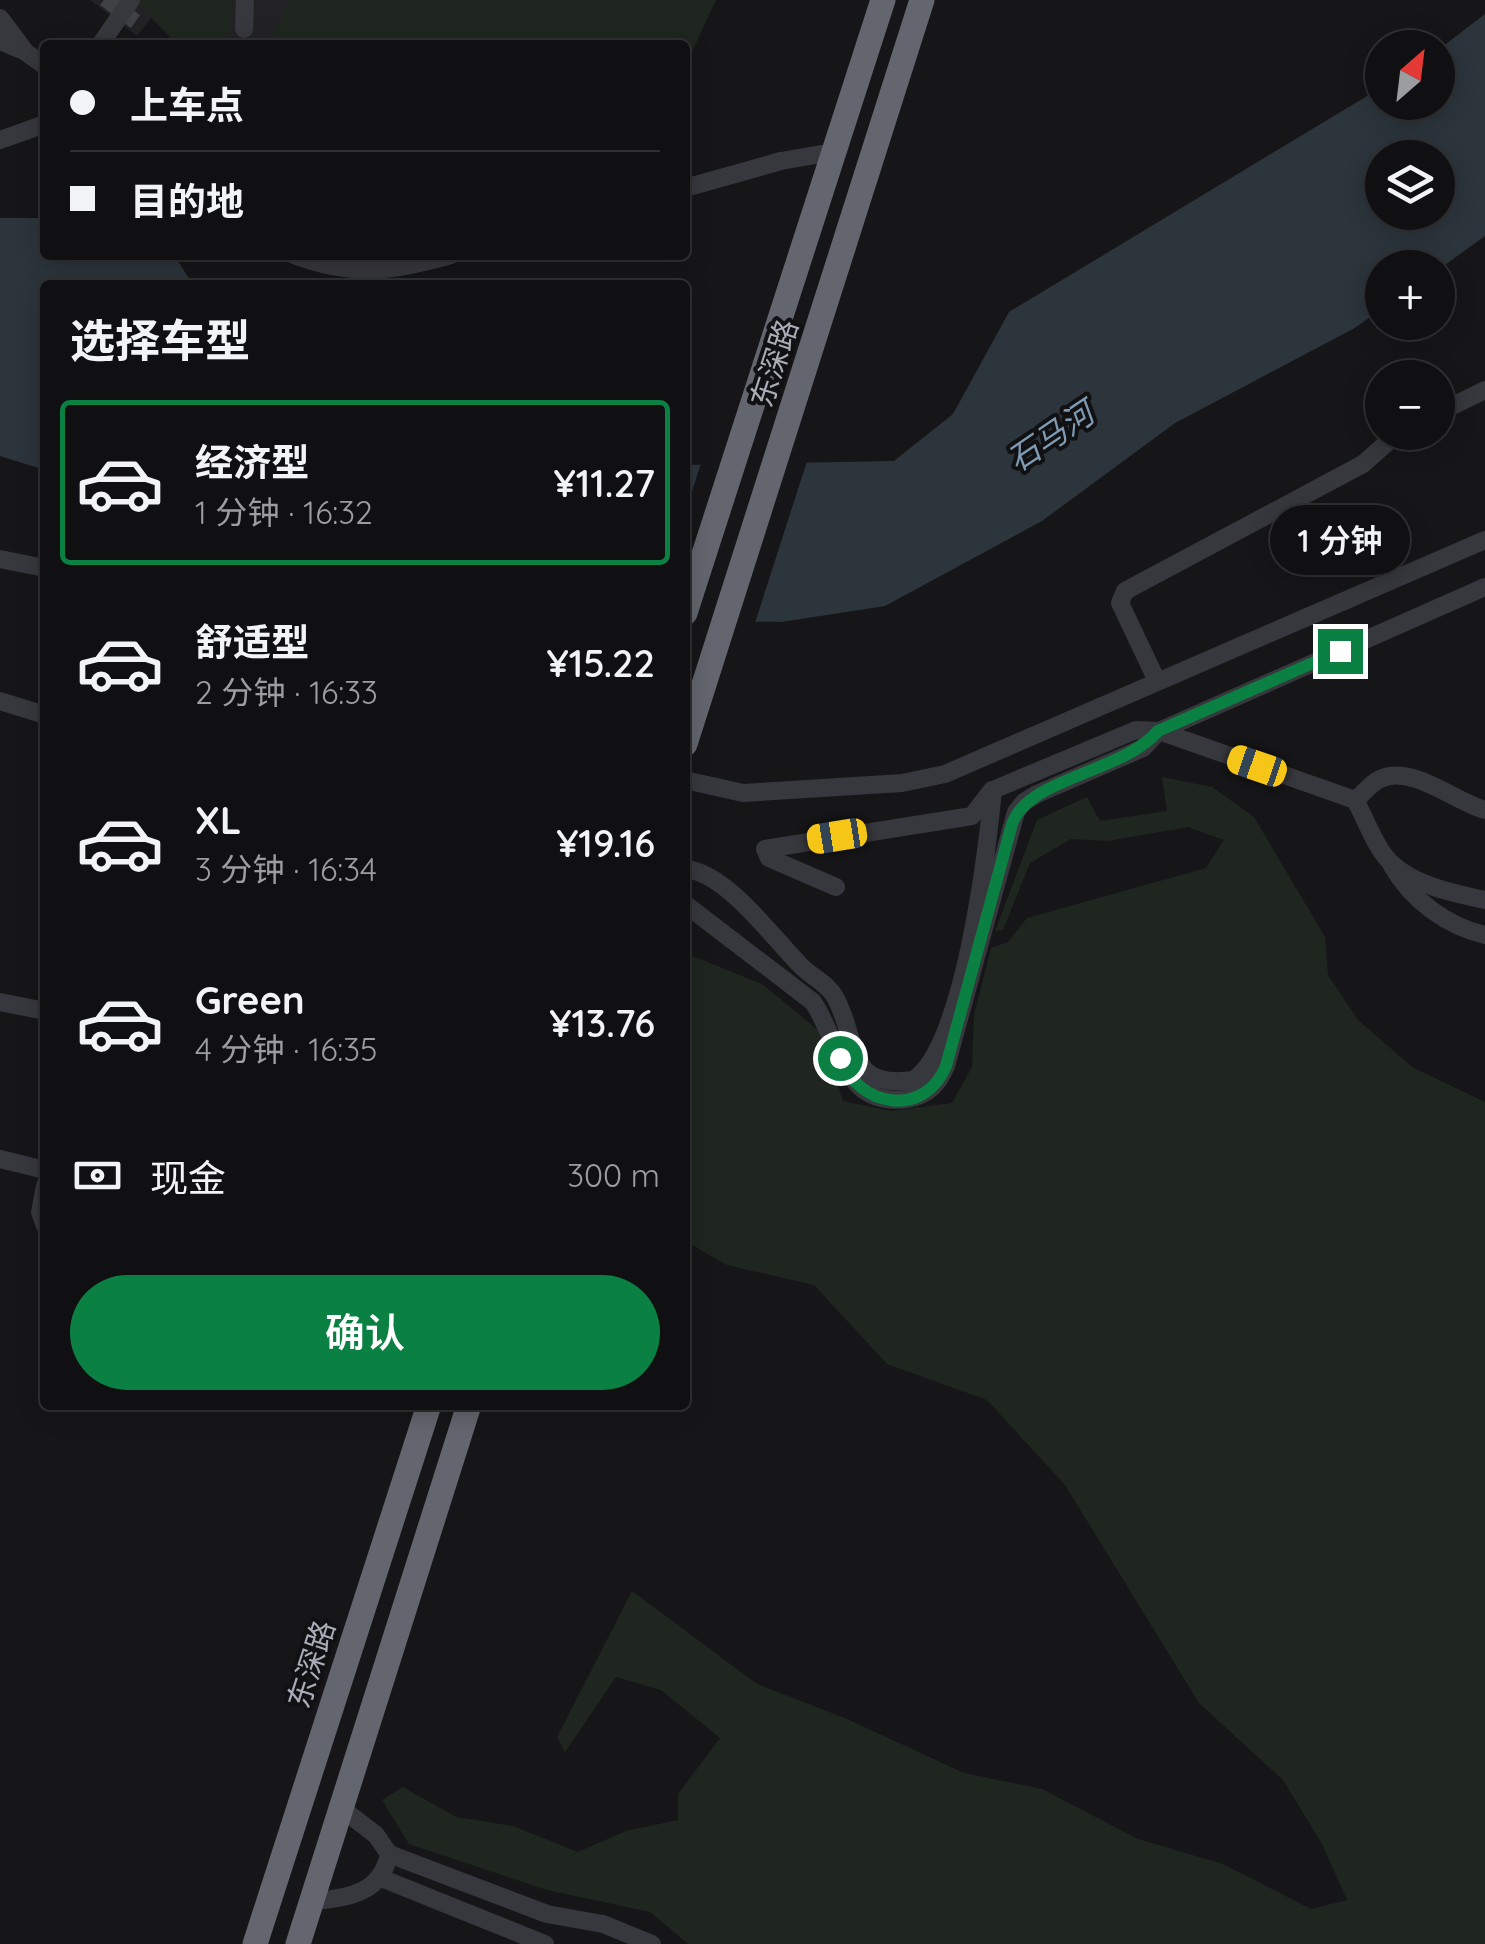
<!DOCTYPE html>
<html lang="zh">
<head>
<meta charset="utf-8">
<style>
	:root { --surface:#101012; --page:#19191b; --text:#f1f3f6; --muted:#9c9d9f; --line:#303032; --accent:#0b8043 }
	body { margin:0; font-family:Quicksand,"Noto Sans SC",sans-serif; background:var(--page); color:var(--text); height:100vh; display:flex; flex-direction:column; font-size:38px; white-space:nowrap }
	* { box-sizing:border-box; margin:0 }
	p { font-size:32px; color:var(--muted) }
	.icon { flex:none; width:55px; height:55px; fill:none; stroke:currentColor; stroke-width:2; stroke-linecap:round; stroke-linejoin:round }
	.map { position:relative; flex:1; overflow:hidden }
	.side { position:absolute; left:40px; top:280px; width:650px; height:1130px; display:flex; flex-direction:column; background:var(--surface); border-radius:10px; box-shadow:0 5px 25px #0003,0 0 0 2px var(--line) }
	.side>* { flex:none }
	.top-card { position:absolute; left:40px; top:40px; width:650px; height:220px; border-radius:10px; box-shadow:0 5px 25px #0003,0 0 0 2px var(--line); display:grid; align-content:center; height:220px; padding:0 30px; background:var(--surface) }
	.needle { width:65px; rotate:28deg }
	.buttons { position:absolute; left:1365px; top:30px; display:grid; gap:20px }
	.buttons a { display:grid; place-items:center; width:90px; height:90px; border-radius:50%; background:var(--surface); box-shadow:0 5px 25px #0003,0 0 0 2px var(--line); font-size:50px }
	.end { position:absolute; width:45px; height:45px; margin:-22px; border:12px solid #0b8043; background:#fff; box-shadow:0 0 0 5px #fff }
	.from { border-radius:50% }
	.bubble { position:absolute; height:70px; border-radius:35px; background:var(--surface); box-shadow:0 5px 25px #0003,0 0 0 2px var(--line); font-size:32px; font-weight:600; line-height:70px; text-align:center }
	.car { position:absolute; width:30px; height:60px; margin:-30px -15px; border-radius:12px; box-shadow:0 0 8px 2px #0007; background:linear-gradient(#f5c518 24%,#345 0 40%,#f5c518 0 76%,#345 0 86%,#f5c518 0) }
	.top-card b { display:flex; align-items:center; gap:35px; height:95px; font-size:38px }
	.top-card b+b { border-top:2px solid var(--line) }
	.top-card i { width:25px; height:25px; background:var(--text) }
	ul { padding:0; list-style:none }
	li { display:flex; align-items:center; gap:30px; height:165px; margin:0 20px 15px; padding:0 10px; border:5px solid transparent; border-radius:10px }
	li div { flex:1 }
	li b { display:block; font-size:38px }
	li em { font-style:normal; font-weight:600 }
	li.selected { border-color:var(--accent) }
	li>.icon { width:90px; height:90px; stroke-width:1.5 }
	h2 { padding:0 30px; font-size:45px; line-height:120px }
	.pay { display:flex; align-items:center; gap:25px; height:110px; padding:0 30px; font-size:38px }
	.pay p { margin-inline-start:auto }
	.primary-button { display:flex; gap:20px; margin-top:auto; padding:20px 30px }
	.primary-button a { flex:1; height:115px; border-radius:60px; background:var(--accent); color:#fff; font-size:40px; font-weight:600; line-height:115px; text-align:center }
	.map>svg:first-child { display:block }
	.built { fill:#222225 }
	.green { fill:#1e261f }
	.water { fill:#2c353c; fill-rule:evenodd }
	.pier { fill:#161618 }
	.building { fill:#404145 }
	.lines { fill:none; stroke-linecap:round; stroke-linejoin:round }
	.minor { stroke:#37383d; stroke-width:18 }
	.highway { stroke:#63666e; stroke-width:25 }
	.route { stroke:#0b8043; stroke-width:12 }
	.labels { text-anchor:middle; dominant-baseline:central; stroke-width:8; stroke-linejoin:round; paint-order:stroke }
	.street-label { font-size:30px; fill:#a8adb8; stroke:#111113 }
	.water-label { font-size:32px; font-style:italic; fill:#7f9bb3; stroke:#111113 }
</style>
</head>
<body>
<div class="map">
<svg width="1485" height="1944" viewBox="0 0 1485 1944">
	<rect width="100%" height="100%" fill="#161618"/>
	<!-- built -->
	<path class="built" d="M90,0H295L279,45H194L152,17L137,36Z"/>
	<!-- green -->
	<g class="green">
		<path d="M140,0H231L230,43L242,45H177L137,2Z"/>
		<path d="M289,0H716L691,54L685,55V45H270Z"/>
		<path d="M1162,777L1212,787L1254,817L1325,937L1328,975L1358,1020L1412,1067L1485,1102V1944H688L650,1912L547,1890L409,1844L382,1800L403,1787L456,1817L513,1826L578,1852L626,1831L678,1820V1794L720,1738L661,1690L616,1677L565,1752L557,1737L632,1591L757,1684L845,1718L964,1773L1042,1789L1138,1839L1223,1864L1311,1909L1347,1900L1322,1844L1283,1780L1199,1703L1065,1485L987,1400L887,1364L814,1285L727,1265L685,1241V953L762,984L819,1031L843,1101L891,1111L952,1103L972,1067L974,1015L991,948L1008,942L1027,918L1206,868L1224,840L1188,827L1108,841L1071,839L1030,863L1003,930L995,931L1037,820L1087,797L1100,821L1167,811Z"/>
	</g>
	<!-- water -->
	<g class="water">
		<path d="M1485,14V236L1438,270L1382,268V309L1353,329L1175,423L1042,521L885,606L781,622L685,620V465L894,461L953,414L1009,312L1382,87V102H1438V50ZM1382,158H1438V212H1382Z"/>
		<path d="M0,218H45V255H169L176,258L193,285H45V470L0,456Z"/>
	</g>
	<!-- pier -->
	<path class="pier" d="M808,458L754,626L685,625V514L702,460Z"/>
	<!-- building -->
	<path class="building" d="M104,0H120L140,15L131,28L100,5Z"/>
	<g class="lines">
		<!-- minor -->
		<g class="minor">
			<path d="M0,18L24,50"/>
			<path d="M244,29L245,0"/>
			<path d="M0,41L24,51L45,66"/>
			<path d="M100,45L131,0"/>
			<path d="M0,140L45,124"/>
			<path d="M685,188L781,161L833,152"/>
			<path d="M294,255C353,277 391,272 451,255"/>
			<path d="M1438,413L1485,390"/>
			<path d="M0,559L45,568"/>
			<path d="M1157,681L1120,603L1125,591L1363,464L1399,432"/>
			<path d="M0,701L45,715"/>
			<path d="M1159,731L1355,800C1366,819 1375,847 1390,862C1415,886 1453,893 1485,900"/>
			<path d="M1159,731L1485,587"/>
			<path d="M685,780L743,793L902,783L945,774L1485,540"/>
			<path d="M1355,800C1363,794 1371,783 1380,779C1412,764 1455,802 1485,810"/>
			<path d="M1392,866C1412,900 1446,926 1485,935"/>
			<path d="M685,869C726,872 773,938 801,966C812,977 828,984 835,997C859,1040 845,1090 913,1080C964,1049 987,851 993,790L1136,730L1159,731L1143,748L1037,794L1024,802L1016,812L946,1066C938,1085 928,1095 907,1099C842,1108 840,1042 813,1002L685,904"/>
			<path d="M836,887L769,858L765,849L972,816L992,790"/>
			<path d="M0,1002L45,1011"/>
			<path d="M0,1159L45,1170"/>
			<path d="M45,1186L40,1212L45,1226"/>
			<path d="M389,1854L547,1914L603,1924L652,1944"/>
			<path d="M381,1878L545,1944"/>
			<path d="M311,1902C347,1897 381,1895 389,1854L376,1835L341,1808"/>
		</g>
		<!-- highway -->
		<g class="highway">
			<path d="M685,613L883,0"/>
			<path d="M685,744L922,0"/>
			<path d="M255,1944L429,1405"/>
			<path d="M298,1944L469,1405"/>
		</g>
	</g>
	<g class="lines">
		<!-- route -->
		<path class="route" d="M840,1058C858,1107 924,1119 946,1066L1012,824C1029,777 1122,773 1158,731L1340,651"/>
	</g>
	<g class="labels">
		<!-- street labels -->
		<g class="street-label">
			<text transform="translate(774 363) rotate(-72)">东深路</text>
			<text transform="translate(311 1664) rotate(-72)">东深路</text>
		</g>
		<!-- water labels -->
		<g class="water-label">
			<text transform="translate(1050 436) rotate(-34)">石马河</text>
		</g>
	</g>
</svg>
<div class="buttons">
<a><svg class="needle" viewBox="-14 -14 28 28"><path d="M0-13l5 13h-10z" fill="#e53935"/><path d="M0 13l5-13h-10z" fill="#9c9d9f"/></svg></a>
<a><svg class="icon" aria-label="layers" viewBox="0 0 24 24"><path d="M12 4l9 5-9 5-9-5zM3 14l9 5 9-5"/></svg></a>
<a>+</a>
<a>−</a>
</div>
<i class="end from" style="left:840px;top:1058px"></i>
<i class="end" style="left:1340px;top:651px"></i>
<div class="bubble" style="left:1270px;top:505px;width:140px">1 分钟</div>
<i class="car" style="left:1257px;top:766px;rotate:289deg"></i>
<i class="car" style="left:837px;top:836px;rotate:261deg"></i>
<div class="top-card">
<b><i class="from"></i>上车点</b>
<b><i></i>目的地</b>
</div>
<section class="side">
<h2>选择车型</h2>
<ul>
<li class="selected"><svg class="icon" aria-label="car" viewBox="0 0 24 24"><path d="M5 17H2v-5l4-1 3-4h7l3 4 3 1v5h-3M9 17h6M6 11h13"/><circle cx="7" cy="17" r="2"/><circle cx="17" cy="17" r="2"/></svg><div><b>经济型</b><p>1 分钟 · 16:32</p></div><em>¥11.27</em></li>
<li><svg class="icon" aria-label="car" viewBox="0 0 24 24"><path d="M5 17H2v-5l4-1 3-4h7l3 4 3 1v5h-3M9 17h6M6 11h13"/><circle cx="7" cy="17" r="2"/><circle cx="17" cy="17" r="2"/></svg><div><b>舒适型</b><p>2 分钟 · 16:33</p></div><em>¥15.22</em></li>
<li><svg class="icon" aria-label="car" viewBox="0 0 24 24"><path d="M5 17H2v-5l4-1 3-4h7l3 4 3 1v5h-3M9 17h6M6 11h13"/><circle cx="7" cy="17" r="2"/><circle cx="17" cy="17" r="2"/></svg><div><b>XL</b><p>3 分钟 · 16:34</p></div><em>¥19.16</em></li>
<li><svg class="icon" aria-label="car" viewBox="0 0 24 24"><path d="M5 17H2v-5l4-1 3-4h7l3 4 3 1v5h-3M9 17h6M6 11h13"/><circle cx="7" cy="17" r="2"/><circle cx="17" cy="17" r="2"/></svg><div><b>Green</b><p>4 分钟 · 16:35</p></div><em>¥13.76</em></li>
</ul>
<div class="pay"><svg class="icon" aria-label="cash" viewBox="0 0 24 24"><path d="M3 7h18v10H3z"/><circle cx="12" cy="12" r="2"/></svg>现金<p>300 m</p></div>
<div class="primary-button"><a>确认</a></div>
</section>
</div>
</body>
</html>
